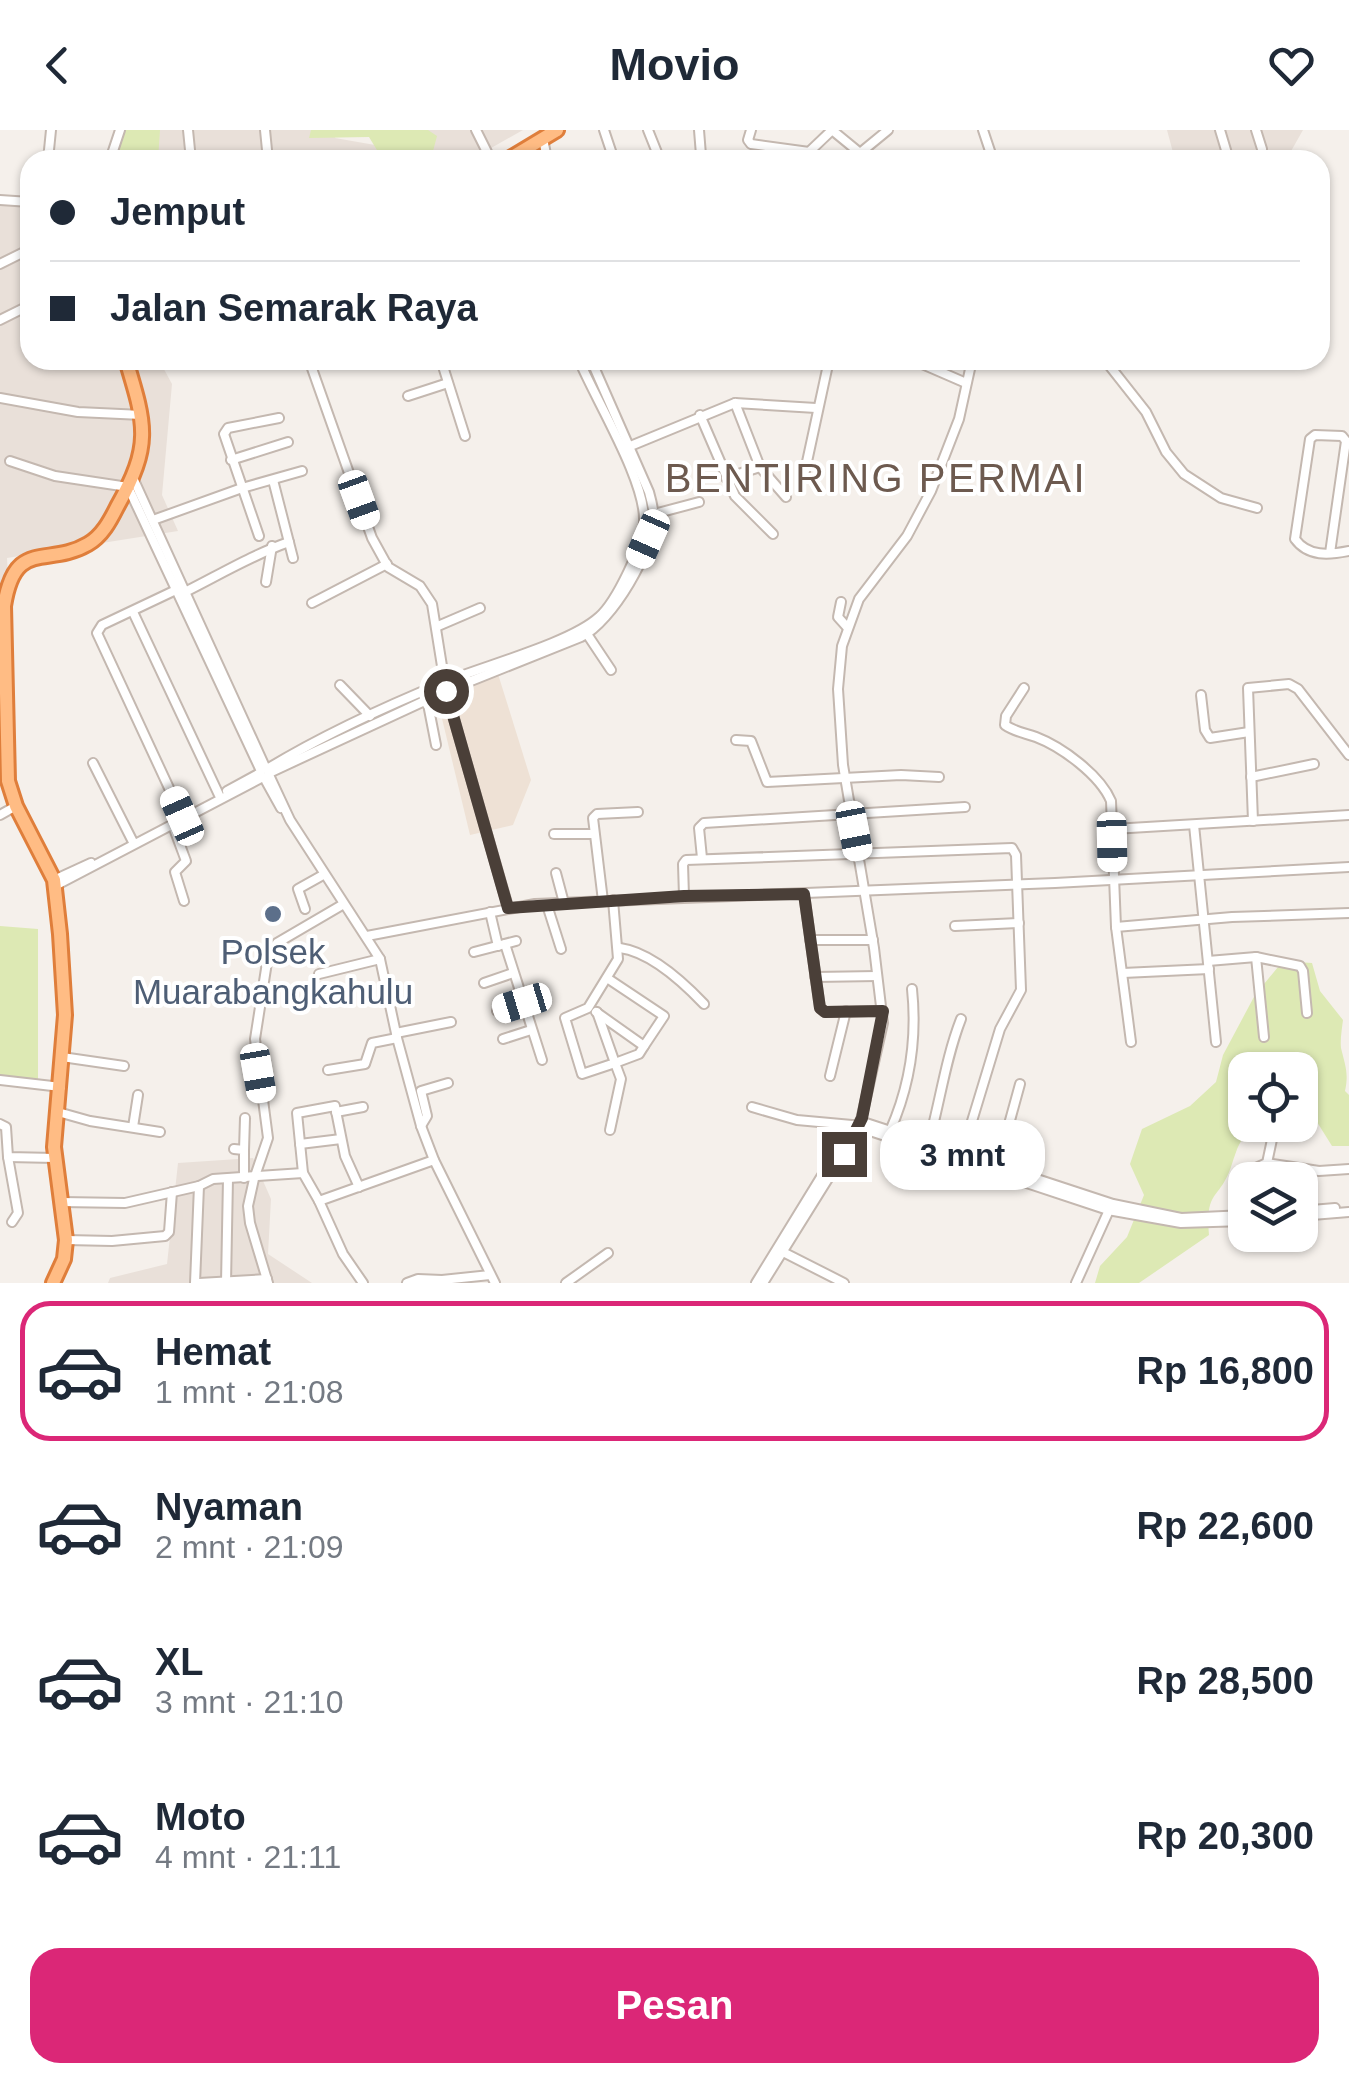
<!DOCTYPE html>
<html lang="id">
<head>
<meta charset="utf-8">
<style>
	:root { --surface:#fff; --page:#f2f2f3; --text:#1f2937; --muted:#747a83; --line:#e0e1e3; --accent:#db2777 }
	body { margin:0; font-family:Helvetica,sans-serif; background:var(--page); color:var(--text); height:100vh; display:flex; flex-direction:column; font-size:38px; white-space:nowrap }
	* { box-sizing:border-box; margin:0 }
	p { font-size:32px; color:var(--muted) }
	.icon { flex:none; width:55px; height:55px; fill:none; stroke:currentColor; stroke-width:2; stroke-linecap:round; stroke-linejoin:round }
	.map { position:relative; height:1153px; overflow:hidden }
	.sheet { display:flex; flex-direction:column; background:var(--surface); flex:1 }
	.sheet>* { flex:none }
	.top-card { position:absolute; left:20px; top:20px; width:1310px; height:220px; border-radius:30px; box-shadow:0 2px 8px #0004; display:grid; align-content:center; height:220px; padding:0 30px; background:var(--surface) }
	.tools { position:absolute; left:1228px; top:922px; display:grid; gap:20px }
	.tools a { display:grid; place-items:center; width:90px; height:90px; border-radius:20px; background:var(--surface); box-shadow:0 2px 8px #0004; font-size:50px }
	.end { position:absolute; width:45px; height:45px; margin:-22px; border:12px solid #4a3f38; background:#fff; box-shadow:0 0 0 5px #fff }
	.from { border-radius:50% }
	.bubble { position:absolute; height:70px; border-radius:30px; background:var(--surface); box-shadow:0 2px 8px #0004; font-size:32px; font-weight:600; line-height:70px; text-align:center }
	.car { position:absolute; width:30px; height:60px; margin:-30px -15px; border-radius:12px; box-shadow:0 0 8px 2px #0007; background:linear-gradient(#fff 24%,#345 0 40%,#fff 0 76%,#345 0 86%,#fff 0) }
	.top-card b { display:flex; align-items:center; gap:35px; height:95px; font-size:38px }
	.top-card b+b { border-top:2px solid var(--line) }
	.top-card i { width:25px; height:25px; background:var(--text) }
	ul { padding:18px 0 0; list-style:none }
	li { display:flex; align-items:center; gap:30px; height:140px; margin:0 20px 15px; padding:0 10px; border:5px solid transparent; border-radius:30px }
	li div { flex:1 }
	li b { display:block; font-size:38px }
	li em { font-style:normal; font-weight:600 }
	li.active { border-color:var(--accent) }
	li>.icon { width:90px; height:90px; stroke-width:1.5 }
	.button { display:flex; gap:20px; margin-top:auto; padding:20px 30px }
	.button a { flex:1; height:115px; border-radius:30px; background:var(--accent); color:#fff; font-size:40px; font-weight:600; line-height:115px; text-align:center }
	header { display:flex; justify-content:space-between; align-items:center; height:130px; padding:0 30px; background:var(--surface); font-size:45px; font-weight:600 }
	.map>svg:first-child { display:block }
	.residential { fill:#e9e0d9 }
	.education { fill:#eee1d5 }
	.green { fill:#dde9b4 }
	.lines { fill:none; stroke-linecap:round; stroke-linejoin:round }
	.minor-casing { stroke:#c4b8b0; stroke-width:12 }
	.trunk-casing { stroke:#df7e3b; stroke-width:18 }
	.minor { stroke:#fff; stroke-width:8 }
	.trunk { stroke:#ffbc84; stroke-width:12 }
	.route { stroke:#4a3f38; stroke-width:12 }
	.service-dot { fill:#5c6f8a; stroke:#fff; stroke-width:4 }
	.labels { text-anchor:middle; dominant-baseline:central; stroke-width:8; stroke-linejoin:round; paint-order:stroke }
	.service-label { font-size:35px; fill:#4e5e75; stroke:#fff }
	.quarter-label { font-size:40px; letter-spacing:2.5px; fill:#6d5a4f; stroke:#fff }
</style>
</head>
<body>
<header><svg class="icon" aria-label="back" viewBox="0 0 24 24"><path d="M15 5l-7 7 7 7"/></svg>Movio<svg class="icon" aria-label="heart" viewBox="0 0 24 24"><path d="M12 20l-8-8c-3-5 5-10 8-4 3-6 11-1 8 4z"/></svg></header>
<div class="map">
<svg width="1349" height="1153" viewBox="0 0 1349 1153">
	<rect width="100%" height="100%" fill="#f5f0eb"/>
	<!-- residential -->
	<g class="residential">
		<path d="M153,0H339L335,8L375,15L421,0H523L470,30H146Z"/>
		<path d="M1167,0H1303L1286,30H1212L1208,24L1192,30H1175Z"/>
		<path d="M0,73L30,74V230H159L172,254L162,365L178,401L7,428L15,575L0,577Z"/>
		<path d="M253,1028L271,1069L268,1124L312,1153H108L110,1148L167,1134L178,1033Z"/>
	</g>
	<!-- education -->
	<path class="education" d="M498,544L531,650L513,695L470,705L438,572Z"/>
	<!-- green -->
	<g class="green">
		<path d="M115,0H160L158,30H120L113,19Z"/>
		<path d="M311,0H428L437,6L432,25L427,30H383L369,7L309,8Z"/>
		<path d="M0,796L38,799V955L0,950Z"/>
		<path d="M1283,831L1312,833L1320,861L1343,890C1342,898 1340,910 1341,918C1345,935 1349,943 1345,961L1349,965V1016H1332L1317,992L1313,972L1300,973V940H1245V995H1255C1237,1014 1239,1014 1231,1037C1219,1071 1205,1059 1209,1105L1139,1153H1095L1100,1136L1127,1107L1144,1065L1130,1034L1142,999L1190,976L1216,952L1223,925L1255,865Z"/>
	</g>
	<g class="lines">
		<!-- minor casing -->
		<g class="minor-casing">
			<g id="minor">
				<path d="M188,0L191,30"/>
				<path d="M265,0L268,30"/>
				<path d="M476,0L491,30"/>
				<path d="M604,0L614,30"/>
				<path d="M648,0L660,30"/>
				<path d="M699,0L701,25"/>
				<path d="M751,0L748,10L751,14L809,22L803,30"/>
				<path d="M832,0L860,23L888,0"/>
				<path d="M983,0L993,30"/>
				<path d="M1220,0L1229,30"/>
				<path d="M1256,0L1262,19"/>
				<path d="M543,8L547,30"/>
				<path d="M809,22L832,0"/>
				<path d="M48,30L51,0"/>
				<path d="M110,30L120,0"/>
				<path d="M0,70L30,72"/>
				<path d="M0,134L30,119"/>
				<path d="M0,190L30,175"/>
				<path d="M309,230L372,408L388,437L420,456L432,474L446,561L508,777"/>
				<path d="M441,230L465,306"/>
				<path d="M913,230L966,253"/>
				<path d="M1105,230L1146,282L1166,322L1184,344L1221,368L1257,378"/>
				<path d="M408,266L448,253"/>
				<path d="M0,268L78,282L142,285"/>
				<path d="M735,273L760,337L786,367"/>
				<path d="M700,285L735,366L773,404"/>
				<path d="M628,317L735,273L816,278"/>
				<path d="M231,330L288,312"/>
				<path d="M10,331L55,346L128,357L261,641"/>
				<path d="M805,341L829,230"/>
				<path d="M133,348L266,639"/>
				<path d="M726,348L760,337"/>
				<path d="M273,350L293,428"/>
				<path d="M654,384L699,372"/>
				<path d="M153,390L242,358L302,341"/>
				<path d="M259,406L224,304L228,298L279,288"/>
				<path d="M1330,423L1346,311L1342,306L1315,305L1310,309L1295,409C1308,427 1329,425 1349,421"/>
				<path d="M266,452L272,416"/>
				<path d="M178,459L102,495L97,503L182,686"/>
				<path d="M185,462C219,445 254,424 289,412"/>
				<path d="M841,472L838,487L847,497"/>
				<path d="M312,473L387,434"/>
				<path d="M133,482L219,665"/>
				<path d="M438,496L480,478"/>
				<path d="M587,504L611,540"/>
				<path d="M340,555L370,586"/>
				<path d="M1024,558L1006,586L1005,595C1015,602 1025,603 1036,607C1062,617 1100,645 1111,671L1116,797"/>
				<path d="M1201,565L1205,600L1210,608L1249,602"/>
				<path d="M427,569L436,615"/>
				<path d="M736,610L751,611L767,652L901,645L939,647"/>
				<path d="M93,633L133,712"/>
				<path d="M267,639C323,605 384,577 445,552C483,536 571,513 599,487C616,472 644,415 644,392C646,351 596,271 579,230"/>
				<path d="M269,643L446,561L581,507C612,492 654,420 654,386C653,378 651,369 649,362L591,230"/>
				<path d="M269,645L290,690L380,829L397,908L421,996L434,1030L495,1153"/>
				<path d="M1251,647L1314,634"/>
				<path d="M266,651L281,678"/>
				<path d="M227,661L260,643"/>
				<path d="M0,685L16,676"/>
				<path d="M1253,691L1248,558L1289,554L1298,559L1349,625"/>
				<path d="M1194,695L1216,912"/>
				<path d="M173,696L186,731L175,742L184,771"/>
				<path d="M1113,699L1349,685"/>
				<path d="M554,704H592"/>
				<path d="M702,728L699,698L704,693L965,677"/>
				<path d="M556,743L564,773"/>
				<path d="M54,750L91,733"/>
				<path d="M55,756L263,647"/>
				<path d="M804,764L820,878L825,882L883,881"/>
				<path d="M684,766L683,734L686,730L1012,718L1016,725L1021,860L1000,899L962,1024"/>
				<path d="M603,771L593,688L597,684L638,682"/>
				<path d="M547,775L561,819"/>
				<path d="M305,779L298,759L323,745"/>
				<path d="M490,782L498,816"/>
				<path d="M955,796L1019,793"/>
				<path d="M367,806L535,774L1055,753L1349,737"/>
				<path d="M810,810H873"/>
				<path d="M505,814L542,930"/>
				<path d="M620,818C650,822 683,852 704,874"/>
				<path d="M474,822L516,811"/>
				<path d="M1256,827L1264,907"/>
				<path d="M1208,831L1256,827L1300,836L1303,841L1307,883"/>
				<path d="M1123,843L1209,839"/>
				<path d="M319,844L380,829"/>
				<path d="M815,847L877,846"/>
				<path d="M484,853L513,843"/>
				<path d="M497,881L522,873"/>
				<path d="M596,882L644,916L664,886L607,848"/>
				<path d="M597,882L615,933L582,944L565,888L588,878L618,829L613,770"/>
				<path d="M396,903L451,892"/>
				<path d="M503,909L531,900"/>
				<path d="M1131,912L1116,797L1232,787L1349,783"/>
				<path d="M62,927L124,936"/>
				<path d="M328,940L365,934L372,913L397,908"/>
				<path d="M830,946L846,881"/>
				<path d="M0,950L61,957"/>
				<path d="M752,977L797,990L852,995L1108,1080L1181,1093L1245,1091"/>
				<path d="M58,982L90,991L160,1002"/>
				<path d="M336,982L363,977"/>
				<path d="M860,991L1113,1074L1181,1088L1245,1085"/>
				<path d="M0,994L6,997L8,1027L55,1028"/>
				<path d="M421,996L427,986L421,961L448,953"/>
				<path d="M133,997L138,965"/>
				<path d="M610,1000L621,949L615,933L639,924L644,916"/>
				<path d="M890,1001C910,956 917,907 912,859"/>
				<path d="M300,1014L341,1009"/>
				<path d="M928,1015C940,973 945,930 961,889"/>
				<path d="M234,1019L244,1020V1048"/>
				<path d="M244,1020L245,988"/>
				<path d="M8,1027L18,1083L12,1092"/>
				<path d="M1267,1033L1319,1041L1349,1039"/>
				<path d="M998,1034L1020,954"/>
				<path d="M303,1043L297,983L335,976L345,1026L359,1057"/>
				<path d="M319,1071L343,1124L363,1153"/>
				<path d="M61,1072L125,1073L199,1056L213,1049L303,1043L319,1071L434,1030"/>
				<path d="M1300,1081L1335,1078"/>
				<path d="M1241,1086L1240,1045L1267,1033L1274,1000"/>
				<path d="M1300,1086L1349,1082"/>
				<path d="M66,1110L112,1111L165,1106L169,1102L172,1062"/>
				<path d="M781,1121L844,1153"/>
				<path d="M195,1153L199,1056"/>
				<path d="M199,1153L267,1149"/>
				<path d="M226,1153L228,1049"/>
				<path d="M268,1153L250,1093L248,1076L254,1049L268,1008L255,909L268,826L277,813L342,775"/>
				<path d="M407,1153L418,1149L442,1150"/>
				<path d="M443,1153L442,1150L490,1145"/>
				<path d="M566,1153L608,1123"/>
				<path d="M756,1153L853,995"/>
				<path d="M763,1153L859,999L883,893L874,818L843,635L838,559L842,516L859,469L907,406L931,361L959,289L972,230"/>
				<path d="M1076,1153L1110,1078"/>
			</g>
		</g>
		<!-- trunk casing -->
		<g class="trunk-casing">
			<g id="trunk">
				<path d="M507,30L557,0"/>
				<path d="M53,1153L64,1129L66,1110L54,1017L65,885L60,804L54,750L16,676L8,651L4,476C15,407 47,438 88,414C102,406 110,391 117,377C152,315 146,296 126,230"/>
			</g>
		</g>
		<!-- minor -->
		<use href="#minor" class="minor"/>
		<!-- trunk -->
		<use href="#trunk" class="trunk"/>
	</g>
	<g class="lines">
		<!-- route -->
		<path class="route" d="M446,561L508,778L684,766L804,764L820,878L825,882L883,881L862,988L844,1024"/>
	</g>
	<!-- markers -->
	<circle class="service-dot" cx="273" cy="784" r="10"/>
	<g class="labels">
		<!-- service labels -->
		<g class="service-label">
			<text x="273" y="821">Polsek<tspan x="273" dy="40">Muarabangkahulu</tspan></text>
		</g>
		<!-- quarter labels -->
		<g class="quarter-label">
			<text x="876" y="348">BENTIRING PERMAI</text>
		</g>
	</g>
</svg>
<div class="tools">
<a><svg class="icon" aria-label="locate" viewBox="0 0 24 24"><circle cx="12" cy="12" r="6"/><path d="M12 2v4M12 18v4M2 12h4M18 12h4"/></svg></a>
<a><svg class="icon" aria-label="layers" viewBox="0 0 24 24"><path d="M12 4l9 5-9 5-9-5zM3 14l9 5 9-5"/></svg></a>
</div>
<i class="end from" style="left:446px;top:561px"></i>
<i class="end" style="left:844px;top:1024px"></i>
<div class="bubble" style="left:880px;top:990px;width:165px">3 mnt</div>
<i class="car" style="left:359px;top:370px;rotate:160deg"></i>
<i class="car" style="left:648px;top:409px;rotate:204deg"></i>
<i class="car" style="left:182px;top:686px;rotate:336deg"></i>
<i class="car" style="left:854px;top:701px;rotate:169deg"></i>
<i class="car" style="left:1112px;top:712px;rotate:179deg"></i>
<i class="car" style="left:522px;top:873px;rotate:253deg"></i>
<i class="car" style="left:258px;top:943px;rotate:170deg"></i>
<div class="top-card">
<b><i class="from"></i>Jemput</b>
<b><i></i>Jalan Semarak Raya</b>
</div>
</div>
<section class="sheet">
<ul>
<li class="active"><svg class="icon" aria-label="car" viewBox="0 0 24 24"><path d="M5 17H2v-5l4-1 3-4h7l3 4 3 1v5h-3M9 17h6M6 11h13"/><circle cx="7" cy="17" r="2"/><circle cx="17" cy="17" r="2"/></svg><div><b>Hemat</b><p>1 mnt · 21:08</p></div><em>Rp 16,800</em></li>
<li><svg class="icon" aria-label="car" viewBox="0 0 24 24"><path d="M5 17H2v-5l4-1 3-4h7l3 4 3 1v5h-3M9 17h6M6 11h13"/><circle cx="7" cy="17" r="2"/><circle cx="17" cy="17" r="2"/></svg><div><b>Nyaman</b><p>2 mnt · 21:09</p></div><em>Rp 22,600</em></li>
<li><svg class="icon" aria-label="car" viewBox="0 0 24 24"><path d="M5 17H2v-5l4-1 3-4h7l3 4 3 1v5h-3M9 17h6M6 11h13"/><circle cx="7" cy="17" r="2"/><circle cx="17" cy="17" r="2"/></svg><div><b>XL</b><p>3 mnt · 21:10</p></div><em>Rp 28,500</em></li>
<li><svg class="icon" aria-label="car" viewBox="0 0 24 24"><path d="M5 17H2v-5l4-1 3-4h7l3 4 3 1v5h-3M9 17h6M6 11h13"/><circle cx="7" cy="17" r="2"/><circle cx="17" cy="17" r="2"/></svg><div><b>Moto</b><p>4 mnt · 21:11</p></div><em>Rp 20,300</em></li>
</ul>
<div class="button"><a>Pesan</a></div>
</section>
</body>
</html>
